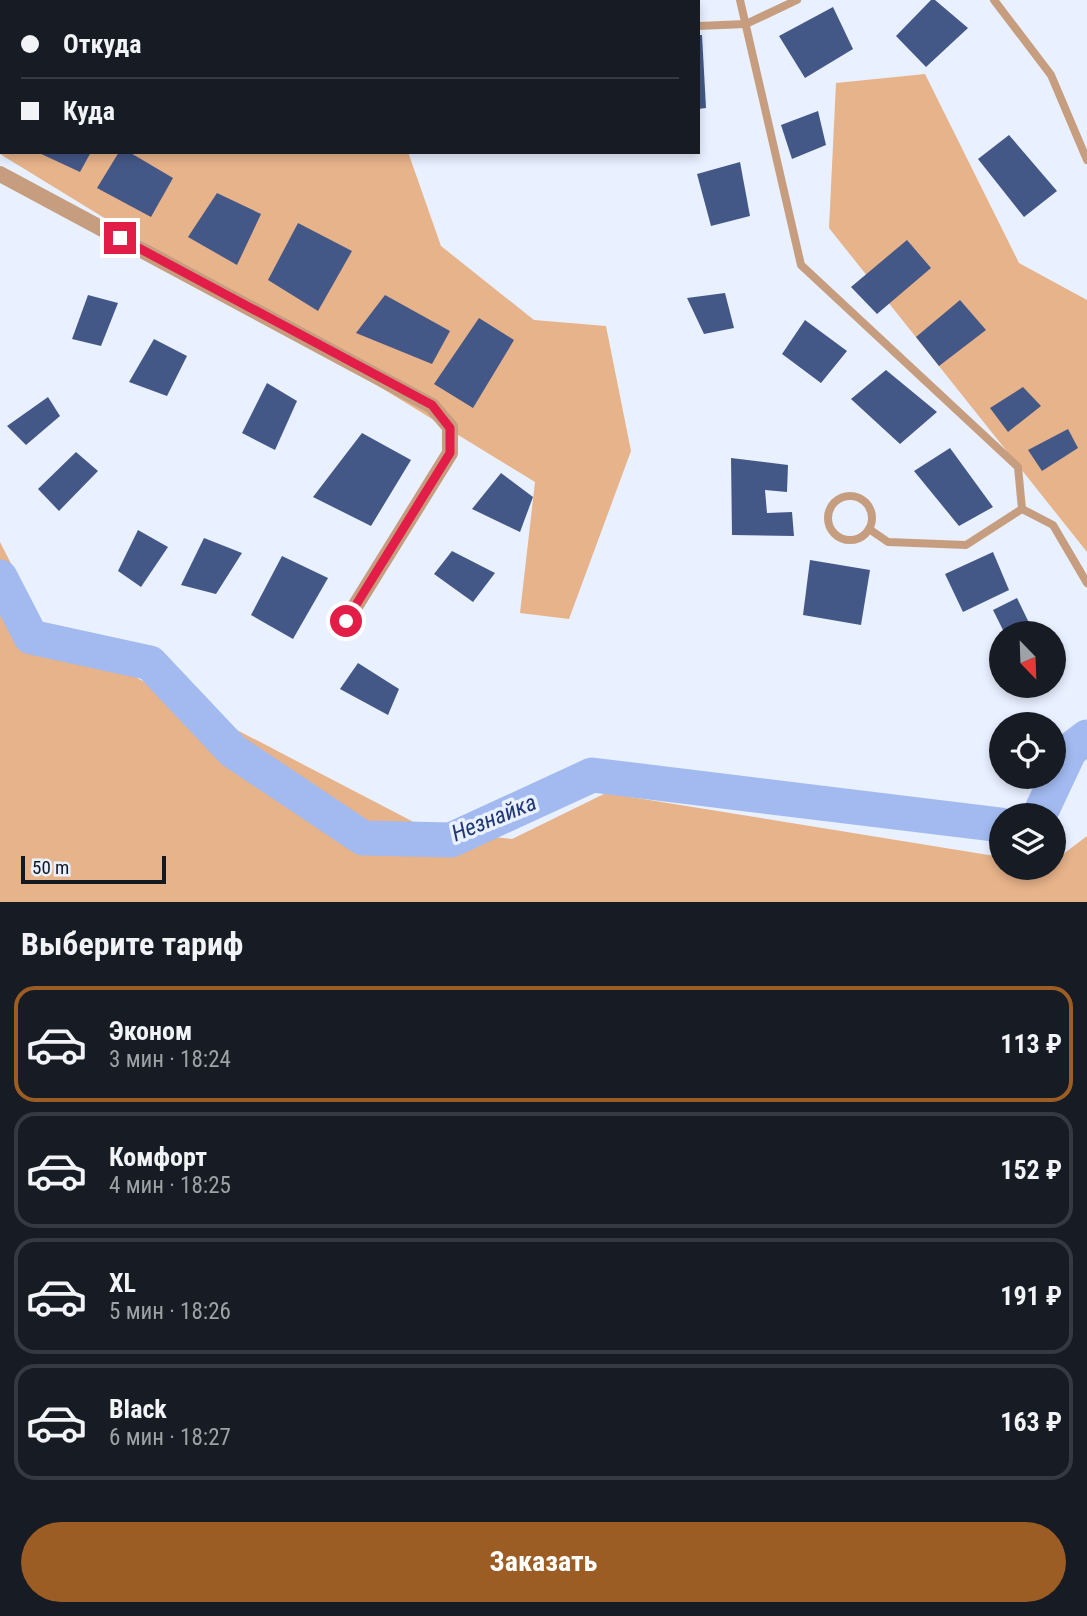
<!DOCTYPE html>
<html lang="ru">
<head>
<meta charset="utf-8">
<style>
	:root { --surface:#171b24; --page:#20242c; --text:#f1f3f6; --muted:#9ea1a6; --line:#363941; --accent:#9c5d24 }
	body { margin:0; font-family:"Roboto Condensed",sans-serif; background:var(--page); color:var(--text); height:100vh; display:flex; flex-direction:column; font-size:26px; white-space:nowrap }
	* { box-sizing:border-box; margin:0 }
	p { font-size:23px; color:var(--muted) }
	.icon { flex:none; width:38px; height:38px; fill:none; stroke:currentColor; stroke-width:2; stroke-linecap:round; stroke-linejoin:round }
	.map { position:relative; height:902px; overflow:hidden }
	.panel { display:flex; flex-direction:column; background:var(--surface); flex:1 }
	.panel>* { flex:none }
	.banner { position:absolute; left:0px; top:0px; width:700px; height:154px; box-shadow:0 4px 10px #0003; display:grid; align-content:center; height:154px; padding:0 21px; background:var(--surface) }
	.needle { width:46px; rotate:157deg }
	.buttons { position:absolute; left:989px; top:621px; display:grid; gap:14px }
	.buttons a { display:grid; place-items:center; width:77px; height:77px; border-radius:50%; background:var(--surface); box-shadow:0 4px 10px #0003; font-size:35px }
	.scale { position:absolute; left:21px; bottom:18px; width:145px; box-sizing:border-box; padding-left:7px; border:4px solid #141820; border-top:0; font-size:19px; line-height:24px; white-space:nowrap; color:#141820; -webkit-text-stroke:5px #e9f0ff; paint-order:stroke }
	.end { position:absolute; width:32px; height:32px; margin:-16px; border:9px solid #e11d48; background:#fff; box-shadow:0 0 0 4px #fff }
	.from { border-radius:50% }
	.banner b { display:flex; align-items:center; gap:24px; height:66px; font-size:26px }
	.banner b+b { border-top:2px solid var(--line) }
	.banner i { width:18px; height:18px; background:var(--text) }
	ul { padding:0; list-style:none }
	li { display:flex; align-items:center; gap:21px; height:116px; margin:0 14px 10px; padding:0 7px; border:4px solid var(--line); border-radius:21px }
	li div { flex:1 }
	li b { display:block; font-size:26px }
	li em { font-style:normal; font-weight:700 }
	li.selected { border-color:var(--accent) }
	li>.icon { width:63px; height:63px; stroke-width:1.5 }
	h2 { padding:0 21px; font-size:32px; line-height:84px }
	.cta { display:flex; gap:14px; margin-top:auto; padding:14px 21px }
	.cta a { flex:1; height:80px; border-radius:42px; background:var(--accent); color:#fff; font-size:28px; font-weight:700; line-height:80px; text-align:center }
	.map>svg:first-child { display:block }
	.forest { fill:#e7b38a }
	.lines { fill:none; stroke-linecap:round; stroke-linejoin:round }
	.river { stroke:#a2baf0; stroke-width:35 }
	.building { fill:#445888 }
	.service { stroke:#c69e7f; stroke-width:8 }
	.minor { stroke:#c69e7f; stroke-width:16 }
	.route { stroke:#e11d48; stroke-width:9 }
	.labels { text-anchor:middle; dominant-baseline:central; stroke-width:7; stroke-linejoin:round; paint-order:stroke }
	.water-label { font-size:23px; font-style:italic; fill:#203776; stroke:#e9f0ff }
</style>
</head>
<body>
<div class="map">
<svg width="1087" height="902" viewBox="0 0 1087 902">
	<rect width="100%" height="100%" fill="#e9f0ff"/>
	<!-- forest -->
	<g class="forest">
		<path d="M0,0H345L2,2V152H408L441,246L534,320L606,326L631,451L569,619L520,613L535,482L0,154Z"/>
		<path d="M925,74L1019,263L1087,300V552L829,228L836,83Z"/>
		<path d="M0,542L45,630L429,830L512,839L606,793L1001,857V868H1054V861L1087,836V902H0Z"/>
	</g>
	<g class="lines">
		<!-- river -->
		<g class="river">
			<path d="M0,577L31,637L150,663L233,751L363,838L451,840L592,775L1001,825"/>
			<path d="M1039,816L1070,750L1087,737"/>
		</g>
	</g>
	<!-- building -->
	<g class="building">
		<path d="M931,0H935L968,28L926,67L896,36Z"/>
		<path d="M833,7L853,49L805,78L779,36Z"/>
		<path d="M698,35H702L706,108L698,109Z"/>
		<path d="M818,111L826,145L792,159L781,125Z"/>
		<path d="M1009,135L1057,191L1024,217L978,159Z"/>
		<path d="M37,152H91L80,172Z"/>
		<path d="M119,152H129L173,178L151,217L97,188Z"/>
		<path d="M740,162L750,216L711,226L697,174Z"/>
		<path d="M217,193L261,214L237,265L188,237Z"/>
		<path d="M298,223L352,251L318,311L268,280Z"/>
		<path d="M907,240L931,268L877,314L851,287Z"/>
		<path d="M725,293L734,328L704,334L687,298Z"/>
		<path d="M88,295L118,303L101,346L72,339Z"/>
		<path d="M385,295L450,331L432,364L356,333Z"/>
		<path d="M960,300L986,330L939,366L916,337Z"/>
		<path d="M479,318L514,340L473,408L434,384Z"/>
		<path d="M805,320L847,351L821,383L782,354Z"/>
		<path d="M154,339L187,356L167,396L129,382Z"/>
		<path d="M886,370L937,412L900,444L851,399Z"/>
		<path d="M267,383L297,401L275,450L242,433Z"/>
		<path d="M1023,387L1041,406L1008,432L990,408Z"/>
		<path d="M48,397L60,416L26,445L7,426Z"/>
		<path d="M1068,429L1078,448L1042,471L1028,450Z"/>
		<path d="M362,433L411,460L371,526L313,497Z"/>
		<path d="M950,448L993,507L959,526L914,471Z"/>
		<path d="M76,452L98,471L59,511L38,489Z"/>
		<path d="M731,458L788,465L787,492L765,490L767,513L792,512L794,536L732,535Z"/>
		<path d="M501,473L533,497L520,532L472,509Z"/>
		<path d="M138,530L168,547L141,587L118,571Z"/>
		<path d="M204,538L242,553L216,594L181,585Z"/>
		<path d="M452,551L495,573L473,602L434,574Z"/>
		<path d="M993,552L1009,590L963,612L945,574Z"/>
		<path d="M282,556L328,578L293,639L251,615Z"/>
		<path d="M810,560L870,570L861,625L803,615Z"/>
		<path d="M1017,598L1033,631L1005,634L993,610Z"/>
		<path d="M358,663L399,689L388,715L340,689Z"/>
	</g>
	<g class="lines">
		<!-- service -->
		<g class="service">
			<path d="M90,0L93,2"/>
			<path d="M576,0L577,2"/>
			<path d="M740,0L801,265L1018,467L1022,509"/>
			<path d="M994,0L1051,75L1087,160"/>
			<path d="M76,2L77,0"/>
			<path d="M698,26L746,24L797,0"/>
			<path d="M0,134L2,131"/>
			<circle cx="850" cy="518" r="22"/>
			<path d="M1022,509L1053,525L1087,583"/>
			<path d="M869,529L888,542L966,545L1022,509"/>
		</g>
		<!-- minor -->
		<path class="minor" d="M0,174L432,406L450,427V453L346,621"/>
	</g>
	<g class="lines">
		<!-- route -->
		<path class="route" d="M120,238L432,405L450,428V453L346,621"/>
	</g>
	<g class="labels">
		<!-- water labels -->
		<g class="water-label">
			<text transform="translate(494 818) rotate(-22)">Незнайка</text>
		</g>
	</g>
</svg>
<div class="buttons">
<a><svg class="needle" viewBox="-14 -14 28 28"><path d="M0-13l5 13h-10z" fill="#e53935"/><path d="M0 13l5-13h-10z" fill="#9ea1a6"/></svg></a>
<a><svg class="icon" aria-label="locate" viewBox="0 0 24 24"><circle cx="12" cy="12" r="6"/><path d="M12 2v4M12 18v4M2 12h4M18 12h4"/></svg></a>
<a><svg class="icon" aria-label="layers" viewBox="0 0 24 24"><path d="M12 4l9 5-9 5-9-5zM3 14l9 5 9-5"/></svg></a>
</div>
<div class="scale">50 m</div>
<i class="end from" style="left:346px;top:621px"></i>
<i class="end" style="left:120px;top:238px"></i>
<div class="banner">
<b><i class="from"></i>Откуда</b>
<b><i></i>Куда</b>
</div>
</div>
<section class="panel">
<h2>Выберите тариф</h2>
<ul>
<li class="selected"><svg class="icon" aria-label="car" viewBox="0 0 24 24"><path d="M5 17H2v-5l4-1 3-4h7l3 4 3 1v5h-3M9 17h6M6 11h13"/><circle cx="7" cy="17" r="2"/><circle cx="17" cy="17" r="2"/></svg><div><b>Эконом</b><p>3 мин · 18:24</p></div><em>113 ₽</em></li>
<li><svg class="icon" aria-label="car" viewBox="0 0 24 24"><path d="M5 17H2v-5l4-1 3-4h7l3 4 3 1v5h-3M9 17h6M6 11h13"/><circle cx="7" cy="17" r="2"/><circle cx="17" cy="17" r="2"/></svg><div><b>Комфорт</b><p>4 мин · 18:25</p></div><em>152 ₽</em></li>
<li><svg class="icon" aria-label="car" viewBox="0 0 24 24"><path d="M5 17H2v-5l4-1 3-4h7l3 4 3 1v5h-3M9 17h6M6 11h13"/><circle cx="7" cy="17" r="2"/><circle cx="17" cy="17" r="2"/></svg><div><b>XL</b><p>5 мин · 18:26</p></div><em>191 ₽</em></li>
<li><svg class="icon" aria-label="car" viewBox="0 0 24 24"><path d="M5 17H2v-5l4-1 3-4h7l3 4 3 1v5h-3M9 17h6M6 11h13"/><circle cx="7" cy="17" r="2"/><circle cx="17" cy="17" r="2"/></svg><div><b>Black</b><p>6 мин · 18:27</p></div><em>163 ₽</em></li>
</ul>
<div class="cta"><a>Заказать</a></div>
</section>
</body>
</html>
